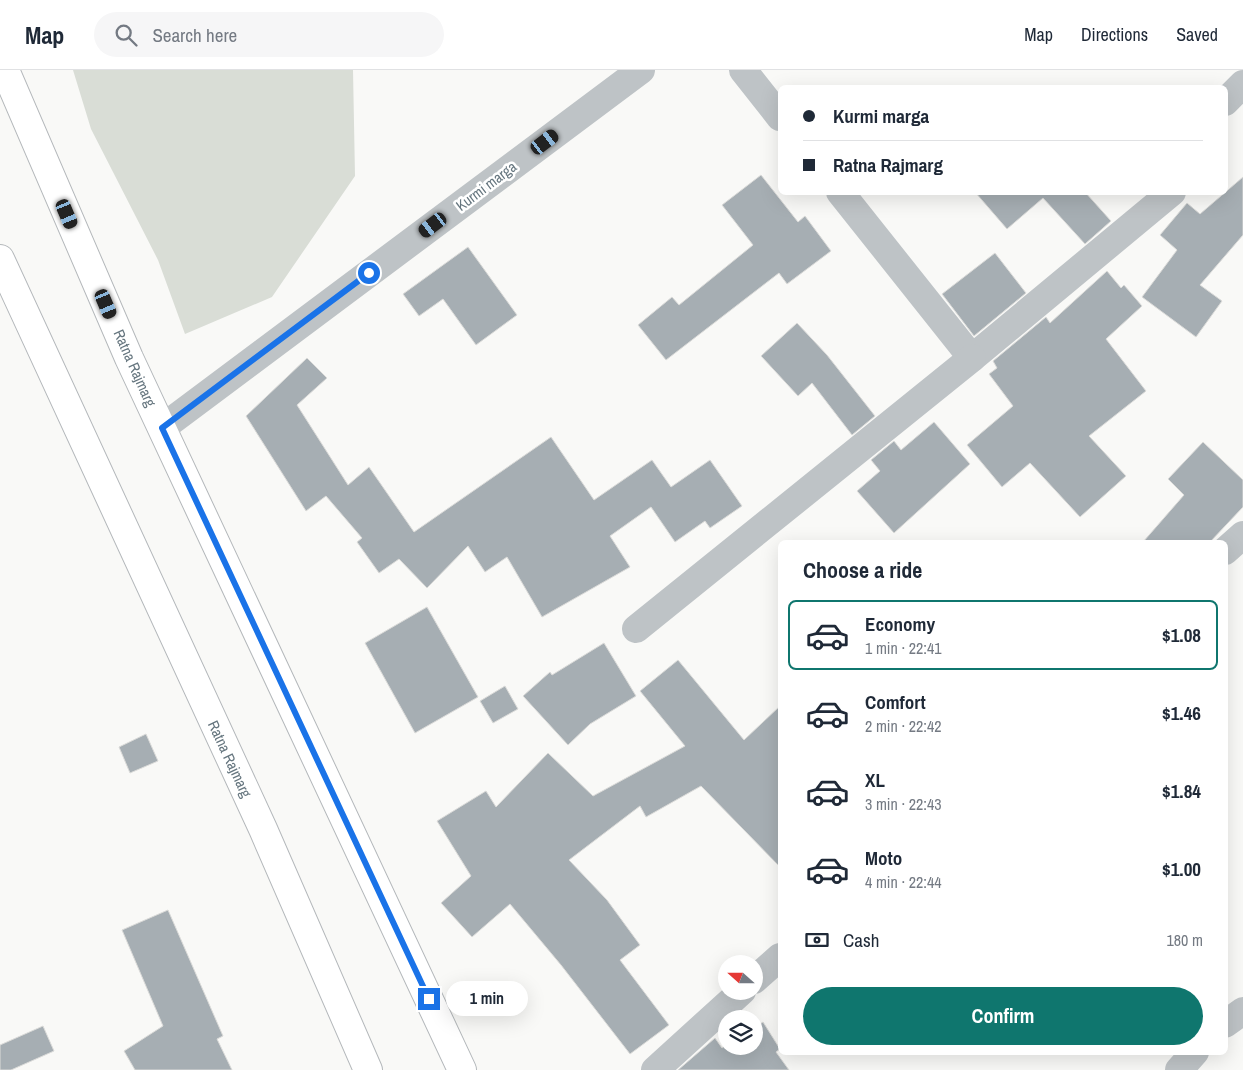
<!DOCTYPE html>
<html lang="en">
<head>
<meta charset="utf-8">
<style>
	:root { --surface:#fff; --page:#f6f6f7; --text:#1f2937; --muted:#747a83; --line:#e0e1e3; --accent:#0f766e }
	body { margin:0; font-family:"Archivo Narrow",sans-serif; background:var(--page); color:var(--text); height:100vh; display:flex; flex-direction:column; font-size:19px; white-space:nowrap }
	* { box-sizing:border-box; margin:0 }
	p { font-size:16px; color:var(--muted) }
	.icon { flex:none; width:28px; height:28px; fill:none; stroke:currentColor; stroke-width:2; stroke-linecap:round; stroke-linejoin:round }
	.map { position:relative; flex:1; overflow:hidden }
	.drawer { position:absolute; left:778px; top:470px; width:450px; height:515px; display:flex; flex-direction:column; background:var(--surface); border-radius:8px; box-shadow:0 5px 20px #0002 }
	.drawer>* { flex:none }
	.top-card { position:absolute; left:778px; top:15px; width:450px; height:110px; border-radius:8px; box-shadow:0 5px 20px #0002; display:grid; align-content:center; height:110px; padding:0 25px; background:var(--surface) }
	.needle { width:32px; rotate:291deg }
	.buttons { position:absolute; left:718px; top:885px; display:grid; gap:10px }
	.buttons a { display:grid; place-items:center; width:45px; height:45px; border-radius:50%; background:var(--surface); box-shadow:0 5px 20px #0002; font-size:25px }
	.end { position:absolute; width:22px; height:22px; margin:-11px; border:6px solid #1a73e8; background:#fff; box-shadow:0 0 0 2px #fff }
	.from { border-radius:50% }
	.bubble { position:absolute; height:35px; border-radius:18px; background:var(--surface); box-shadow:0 5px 20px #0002; font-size:16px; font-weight:700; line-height:35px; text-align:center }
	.car { position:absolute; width:15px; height:30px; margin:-15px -8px; border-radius:6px; box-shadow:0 0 4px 1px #0007; background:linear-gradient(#222 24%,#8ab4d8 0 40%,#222 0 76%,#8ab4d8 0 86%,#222 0) }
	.top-card b { display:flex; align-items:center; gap:18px; height:48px; font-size:19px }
	.top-card b+b { border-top:1px solid var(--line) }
	.top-card i { width:12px; height:12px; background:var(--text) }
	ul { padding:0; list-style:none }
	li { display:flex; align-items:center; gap:15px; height:70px; margin:0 10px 8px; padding:0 15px; border:2px solid transparent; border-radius:8px }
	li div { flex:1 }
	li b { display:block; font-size:19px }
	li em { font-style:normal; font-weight:700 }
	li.on { border-color:var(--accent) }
	li>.icon { width:45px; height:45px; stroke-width:1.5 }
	h2 { padding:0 25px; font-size:22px; line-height:60px }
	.pay { display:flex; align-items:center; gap:12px; height:55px; padding:0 25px; font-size:19px }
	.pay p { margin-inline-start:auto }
	.primary-button { display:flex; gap:10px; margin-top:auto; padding:10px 25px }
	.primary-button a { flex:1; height:58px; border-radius:30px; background:var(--accent); color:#fff; font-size:20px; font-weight:700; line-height:58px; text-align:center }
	header { display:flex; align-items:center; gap:30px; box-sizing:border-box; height:70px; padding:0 25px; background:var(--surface); border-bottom:1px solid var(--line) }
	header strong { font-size:24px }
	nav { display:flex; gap:28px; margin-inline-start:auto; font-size:18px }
	.search { width:350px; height:45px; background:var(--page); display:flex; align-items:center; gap:12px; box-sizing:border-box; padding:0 18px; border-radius:28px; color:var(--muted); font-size:19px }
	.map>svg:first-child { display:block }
	.green { fill:#d9ddd6 }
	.building { fill:#a6aeb3; stroke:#dbdbd9 }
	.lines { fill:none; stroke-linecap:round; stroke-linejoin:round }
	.trunk-casing { stroke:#b4b8bb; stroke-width:30 }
	.minor { stroke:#bec3c6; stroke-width:28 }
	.trunk { stroke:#fff; stroke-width:28 }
	.route { stroke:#1a73e8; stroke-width:6 }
	.labels { text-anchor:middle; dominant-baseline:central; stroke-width:5; stroke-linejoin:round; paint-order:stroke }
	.street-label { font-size:15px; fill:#66767f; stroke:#fff }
</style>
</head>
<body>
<header>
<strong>Map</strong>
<div class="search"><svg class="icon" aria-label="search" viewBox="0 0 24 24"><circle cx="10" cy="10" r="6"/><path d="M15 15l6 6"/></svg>Search here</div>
<nav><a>Map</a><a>Directions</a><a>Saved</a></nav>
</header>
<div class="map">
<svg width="1243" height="1000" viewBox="0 0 1243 1000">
	<rect width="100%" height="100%" fill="#f9f9f7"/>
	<!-- green -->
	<path class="green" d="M73,0H353L355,106L272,227L185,264L158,190L91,59Z"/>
	<!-- building -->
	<g class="building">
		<path d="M761,105L798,152L805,146L831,181L787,214L779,203L666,290L638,255L672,227L679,235L753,175L722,135Z"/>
		<path d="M1243,107V165L1200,215L1222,231L1196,267L1142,227L1177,180L1160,165L1187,133L1200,144Z"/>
		<path d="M975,122H1085L1111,151L1085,174L1043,128L1007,159Z"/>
		<path d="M468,177L517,245L476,275L443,229L419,246L403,224Z"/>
		<path d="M995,183L1026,223L974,266L942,224Z"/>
		<path d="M1107,201L1121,218L1124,215L1142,236L1106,269L1146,321L1089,366L1126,406L1080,447L1030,393L1002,417L967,375L1013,336L989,304L997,298L993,291L1046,247L1050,253Z"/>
		<path d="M797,253L827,285L875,346L852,365L812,313L798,326L761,286Z"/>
		<path d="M307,288L327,308L297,335L348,415L369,397L414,462L551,367L594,430L652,390L671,417L710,390L742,436L710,458L705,451L675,472L651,437L610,466L630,497L542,547L507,487L485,502L468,476L427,518L399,489L379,503L357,472L362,468L326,426L306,441L246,346Z"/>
		<path d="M934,352L970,394L894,463L857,421L880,401L871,390L894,371L901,380Z"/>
		<path d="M1203,372L1243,410V437L1210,472H1143L1184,425L1168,409Z"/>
		<path d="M427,537L478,627L415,663L365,573Z"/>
		<path d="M604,573L636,626L590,654L568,675L523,626L550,602L552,605Z"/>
		<path d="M678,590L744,670L780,636V797L701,716L646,747L640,736L569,790L607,830L640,875L620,890L669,955L630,984L561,895L510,834L472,867L441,833L471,806L437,751L486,721L496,737L548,683L593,726L685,676L640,621Z"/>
		<path d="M505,616L518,639L493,653L480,631Z"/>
		<path d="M146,664L158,691L130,703L119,677Z"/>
		<path d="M168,840L223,966L217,969L232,1000H135L124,981L163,956L122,860Z"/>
		<path d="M763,952L780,979L776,982L789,1000H678L715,968L722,978L726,975L754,976V958Z"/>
		<path d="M43,956L54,981L11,1000H0V975Z"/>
	</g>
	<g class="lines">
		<!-- trunk casing -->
		<g class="trunk-casing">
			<g id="trunk">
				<path d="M5,0L129,288L462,1000"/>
				<path d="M0,189L263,759L368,1000"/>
			</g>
		</g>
		<!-- minor -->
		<g class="minor">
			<path d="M743,0L780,47"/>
			<path d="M1225,32L1243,14"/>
			<path d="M840,122L972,288L1172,122"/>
			<path d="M162,358L641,0"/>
			<path d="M1225,481L1243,465"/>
			<path d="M636,559L972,288"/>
			<path d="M754,910L780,887"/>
			<path d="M1225,954L1243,941"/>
			<path d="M655,1000L742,921"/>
			<path d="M1179,1000L1195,982"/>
		</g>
		<!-- trunk -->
		<use href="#trunk" class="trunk"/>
	</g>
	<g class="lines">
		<!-- route -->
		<path class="route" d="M369,203L162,358L429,929"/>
	</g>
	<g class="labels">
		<!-- street labels -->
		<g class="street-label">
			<text transform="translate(486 116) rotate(-37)">Kurmi marga</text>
			<text transform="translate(135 298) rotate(66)">Ratna Rajmarg</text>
			<text transform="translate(230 689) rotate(65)">Ratna Rajmarg</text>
		</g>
	</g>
</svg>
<div class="buttons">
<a><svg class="needle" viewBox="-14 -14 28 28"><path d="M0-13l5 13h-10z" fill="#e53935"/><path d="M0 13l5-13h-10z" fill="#747a83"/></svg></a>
<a><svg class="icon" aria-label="layers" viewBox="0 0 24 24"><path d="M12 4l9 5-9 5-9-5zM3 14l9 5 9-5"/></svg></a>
</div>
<i class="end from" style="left:369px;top:203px"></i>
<i class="end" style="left:429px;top:929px"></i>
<div class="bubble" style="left:446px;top:911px;width:82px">1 min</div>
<i class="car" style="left:545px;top:72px;rotate:53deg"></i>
<i class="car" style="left:67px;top:144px;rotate:157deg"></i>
<i class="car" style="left:433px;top:155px;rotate:233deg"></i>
<i class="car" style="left:106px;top:234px;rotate:157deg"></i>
<div class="top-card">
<b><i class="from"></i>Kurmi marga</b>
<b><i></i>Ratna Rajmarg</b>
</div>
<section class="drawer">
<h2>Choose a ride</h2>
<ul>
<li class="on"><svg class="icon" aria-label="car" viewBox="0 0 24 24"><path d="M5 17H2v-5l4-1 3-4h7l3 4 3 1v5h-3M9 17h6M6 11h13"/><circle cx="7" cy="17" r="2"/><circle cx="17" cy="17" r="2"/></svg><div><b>Economy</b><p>1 min · 22:41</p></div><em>$1.08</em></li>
<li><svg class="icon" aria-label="car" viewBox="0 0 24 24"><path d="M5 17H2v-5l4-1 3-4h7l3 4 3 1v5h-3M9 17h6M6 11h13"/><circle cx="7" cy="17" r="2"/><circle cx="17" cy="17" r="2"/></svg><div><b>Comfort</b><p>2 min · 22:42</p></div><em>$1.46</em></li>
<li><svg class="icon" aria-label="car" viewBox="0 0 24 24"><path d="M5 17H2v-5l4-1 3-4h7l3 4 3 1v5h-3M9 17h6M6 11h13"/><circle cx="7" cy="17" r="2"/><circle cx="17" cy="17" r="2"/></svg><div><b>XL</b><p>3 min · 22:43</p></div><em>$1.84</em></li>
<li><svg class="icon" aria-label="car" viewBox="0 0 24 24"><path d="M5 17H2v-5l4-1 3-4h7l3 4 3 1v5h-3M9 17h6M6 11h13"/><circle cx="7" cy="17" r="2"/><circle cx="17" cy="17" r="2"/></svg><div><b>Moto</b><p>4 min · 22:44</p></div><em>$1.00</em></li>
</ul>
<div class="pay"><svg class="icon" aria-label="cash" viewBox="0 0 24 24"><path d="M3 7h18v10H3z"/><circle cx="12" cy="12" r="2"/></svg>Cash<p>180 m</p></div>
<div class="primary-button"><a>Confirm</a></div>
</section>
</div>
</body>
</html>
